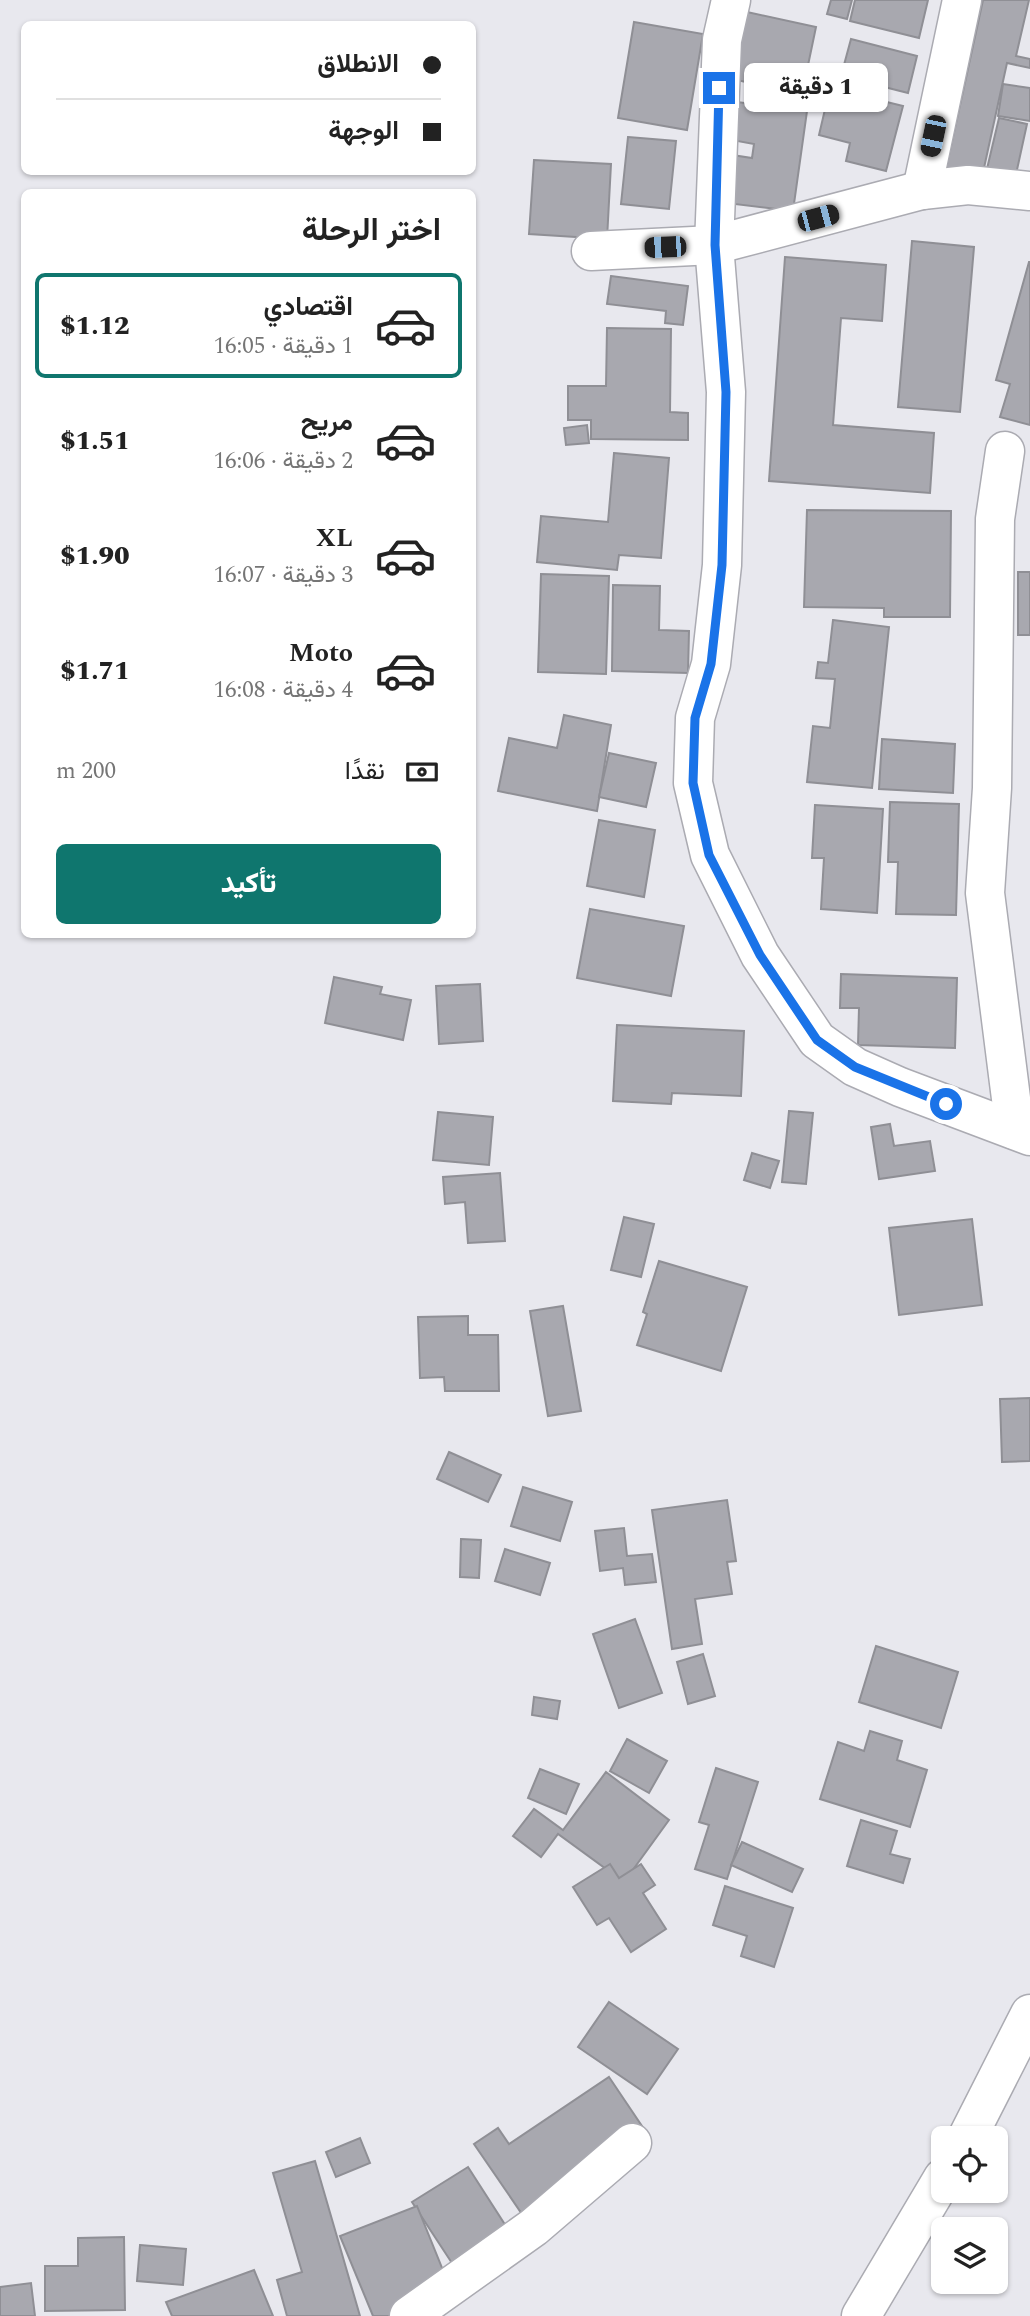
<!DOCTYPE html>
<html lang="ar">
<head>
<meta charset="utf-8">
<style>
	:root { --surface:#fff; --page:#f2f2f2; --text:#222; --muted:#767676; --line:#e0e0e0; --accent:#0f766e }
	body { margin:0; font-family:Spectral,Vazirmatn,serif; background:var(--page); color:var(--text); direction:rtl; height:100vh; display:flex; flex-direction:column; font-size:26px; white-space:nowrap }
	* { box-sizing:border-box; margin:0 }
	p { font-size:23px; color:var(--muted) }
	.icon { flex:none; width:38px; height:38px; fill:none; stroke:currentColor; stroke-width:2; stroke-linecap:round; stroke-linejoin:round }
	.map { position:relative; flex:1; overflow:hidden; direction:ltr }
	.side { position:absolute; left:21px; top:189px; width:455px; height:749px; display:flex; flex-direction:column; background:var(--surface); border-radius:10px; box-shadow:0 2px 5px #0004; direction:rtl }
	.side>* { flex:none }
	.hud { position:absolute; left:21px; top:21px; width:455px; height:154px; border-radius:10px; box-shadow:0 2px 5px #0004; direction:rtl; display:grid; align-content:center; height:154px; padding:0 35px; background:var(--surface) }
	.controls { position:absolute; left:931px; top:2126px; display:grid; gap:14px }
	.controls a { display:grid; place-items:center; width:77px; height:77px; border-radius:10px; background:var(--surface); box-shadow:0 2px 5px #0004; font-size:35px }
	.end { position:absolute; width:32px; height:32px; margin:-16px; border:9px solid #1a73e8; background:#fff; box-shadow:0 0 0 4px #fff }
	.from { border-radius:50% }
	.bubble { position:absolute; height:49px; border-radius:10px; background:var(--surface); box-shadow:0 2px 5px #0004; font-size:23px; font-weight:800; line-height:49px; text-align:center; direction:rtl }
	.car { position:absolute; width:21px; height:42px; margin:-21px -10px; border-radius:9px; box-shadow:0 0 5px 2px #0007; background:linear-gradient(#222 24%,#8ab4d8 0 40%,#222 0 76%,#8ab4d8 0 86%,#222 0) }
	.hud b { display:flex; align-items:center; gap:24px; height:66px; font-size:26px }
	.hud b+b { border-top:2px solid var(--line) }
	.hud i { width:18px; height:18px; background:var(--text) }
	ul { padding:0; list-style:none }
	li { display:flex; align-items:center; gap:21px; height:105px; margin:0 14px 10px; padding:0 21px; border:4px solid transparent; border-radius:10px }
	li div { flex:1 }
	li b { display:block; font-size:26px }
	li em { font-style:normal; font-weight:800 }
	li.active { border-color:var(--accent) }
	li>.icon { width:63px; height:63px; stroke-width:1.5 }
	h2 { padding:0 35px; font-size:32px; line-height:84px }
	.pay { display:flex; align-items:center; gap:18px; height:77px; padding:0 35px; font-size:26px }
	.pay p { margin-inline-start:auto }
	.cta { display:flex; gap:14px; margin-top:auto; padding:14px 35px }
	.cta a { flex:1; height:80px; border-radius:10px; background:var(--accent); color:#fff; font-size:28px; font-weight:800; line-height:80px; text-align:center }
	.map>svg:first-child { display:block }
	.building { fill:#a8a8af; stroke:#8f8f95; stroke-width:2 }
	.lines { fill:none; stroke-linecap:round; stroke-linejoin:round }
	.minor-casing { stroke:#ababb2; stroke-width:41 }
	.primary-casing { stroke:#ababb2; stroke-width:41 }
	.minor { stroke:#fff; stroke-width:38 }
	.primary { stroke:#fff; stroke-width:38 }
	.route { stroke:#1a73e8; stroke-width:9 }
</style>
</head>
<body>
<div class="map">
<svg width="1030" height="2316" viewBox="0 0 1030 2316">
	<rect width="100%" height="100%" fill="#e8e8ee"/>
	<!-- building -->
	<g class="building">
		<path d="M831,0H852L847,19L827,14Z"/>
		<path d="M855,0H928L919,38L850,21Z"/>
		<path d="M983,0H1029L1016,56L1030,59V68L1007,63L982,177L946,169Z"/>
		<path d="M747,12L816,27L802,94L732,79Z"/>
		<path d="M634,22L703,34L687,130L618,118Z"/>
		<path d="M851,39L917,56L908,93L841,76Z"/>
		<path d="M1003,84L1030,88V121L998,116Z"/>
		<path d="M830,88L903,106L886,171L846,161L850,143L819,135Z"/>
		<path d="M737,102L807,111L793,211L726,203L732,155L752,158L754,144L732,140Z"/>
		<path d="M999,118L1027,124L1015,179L986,173Z"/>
		<path d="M628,137L676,141L669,209L621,204Z"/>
		<path d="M534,160L611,164L607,239L529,234Z"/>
		<path d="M912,241L974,247L960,412L898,407Z"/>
		<path d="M785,257L886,265L882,321L841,318L833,425L934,433L930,493L769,481Z"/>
		<path d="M1029,262H1030V425L1000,417L1010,384L996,380Z"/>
		<path d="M611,276L688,286L683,325L665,323L666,311L607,304Z"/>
		<path d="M607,328L671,329L670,412L688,413V440L591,439V420H568V386H606Z"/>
		<path d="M587,425L589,443L566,445L564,428Z"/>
		<path d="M614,453L669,458L661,558L619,555L617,570L537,562L541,516L608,522Z"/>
		<path d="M807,510L951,511L950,617H884V608L804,607Z"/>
		<rect x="1018" y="572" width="12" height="63"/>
		<path d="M541,574L609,576L606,674L538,672Z"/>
		<path d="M613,585L660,586L659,630L689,631L688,673L612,671Z"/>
		<path d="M833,620L889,627L872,788L807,782L813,726L830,728L835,679L816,678L818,662L828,663Z"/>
		<path d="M564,715L611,725L597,811L498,791L509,738L557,748Z"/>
		<path d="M882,739L955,744L953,793L879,789Z"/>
		<path d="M609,753L656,763L646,807L599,797Z"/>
		<path d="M890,802L959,804L956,915L896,914L898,862H888Z"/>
		<path d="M815,805L883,809L877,913L821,909L824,858H812Z"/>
		<path d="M599,820L655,830L644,897L587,886Z"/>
		<path d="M590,909L684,926L671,996L577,978Z"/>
		<path d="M841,974L957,978L955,1048L858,1045L859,1008H840Z"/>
		<path d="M334,977L382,987L380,994L411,1000L403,1040L325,1023Z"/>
		<path d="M480,984L483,1041L439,1044L436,986Z"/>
		<path d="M617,1025L744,1031L741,1096L672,1093L671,1104L613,1101Z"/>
		<path d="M789,1111L813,1113L806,1184L782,1182Z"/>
		<path d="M438,1112L493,1117L489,1165L433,1160Z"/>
		<path d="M890,1124L894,1146L930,1141L935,1171L879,1179L871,1127Z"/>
		<path d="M752,1153L779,1161L770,1188L744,1180Z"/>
		<path d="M500,1173L505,1241L468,1243L465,1202L445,1204L443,1177Z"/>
		<path d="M624,1217L654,1224L641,1277L611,1270Z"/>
		<path d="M972,1219L982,1305L899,1315L889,1228Z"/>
		<path d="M659,1261L747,1287L721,1371L637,1345L647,1314L643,1312Z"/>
		<path d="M563,1306L581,1411L548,1416L530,1311Z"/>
		<path d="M468,1316V1335H498L499,1391H445L444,1377L420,1378L418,1317Z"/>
		<path d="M1030,1398V1461L1002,1462L1000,1399Z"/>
		<path d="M449,1452L501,1475L488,1502L437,1479Z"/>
		<path d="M523,1487L572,1502L560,1541L511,1526Z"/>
		<path d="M727,1500L736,1561L727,1562L732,1594L695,1599L702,1644L672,1649L652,1510Z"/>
		<path d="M624,1528L627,1556L652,1554L656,1582L625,1585L623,1568L600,1571L595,1531Z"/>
		<path d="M461,1539L481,1540L479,1578L460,1577Z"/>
		<path d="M505,1549L550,1563L540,1595L495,1581Z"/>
		<path d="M635,1619L662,1693L619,1708L593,1634Z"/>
		<path d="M876,1646L958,1672L941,1728L859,1702Z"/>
		<path d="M703,1654L715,1696L688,1704L677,1662Z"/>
		<path d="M534,1697L560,1701L557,1719L532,1715Z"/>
		<path d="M870,1731L902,1741L897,1760L927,1770L910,1827L820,1799L838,1742L864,1751Z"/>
		<path d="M627,1739L667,1761L649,1793L610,1771Z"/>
		<path d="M716,1768L758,1782L727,1879L695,1869L709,1825L699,1822Z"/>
		<path d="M540,1769L579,1784L566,1814L528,1798Z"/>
		<path d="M606,1772L669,1820L624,1882L558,1834L541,1857L513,1836L534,1809L563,1830Z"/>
		<path d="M861,1820L897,1831L890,1854L910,1859L903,1883L847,1866Z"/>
		<path d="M742,1842L803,1869L792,1892L731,1865Z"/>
		<path d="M610,1864L619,1878L641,1864L655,1885L643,1893L666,1929L631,1952L609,1918L597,1925L573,1887Z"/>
		<path d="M725,1886L793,1908L774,1967L741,1956L747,1936L713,1925Z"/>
		<path d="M609,2002L678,2049L647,2094L578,2047Z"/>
		<path d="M609,2077L648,2135L524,2217L474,2144L498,2128L509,2144Z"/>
		<path d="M360,2138L370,2163L336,2177L326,2152Z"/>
		<path d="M315,2161L360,2316H287L277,2280L302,2272L273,2173Z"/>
		<path d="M468,2167L520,2248L465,2283L412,2202Z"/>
		<path d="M417,2206L455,2300L416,2316H373L340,2236Z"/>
		<path d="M124,2237L125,2310L45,2311V2266H78V2238Z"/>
		<path d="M140,2245L186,2249L183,2285L137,2281Z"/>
		<path d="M254,2270L273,2316H172L166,2302Z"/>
		<path d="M31,2283L35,2316H0V2287Z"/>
	</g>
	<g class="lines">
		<!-- minor casing -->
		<g class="minor-casing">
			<g id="minor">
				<path d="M731,0L722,40L714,245L726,392L722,565L711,664L695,718L693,783L710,855L760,955L817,1040L855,1067L900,1087L1030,1136"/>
				<path d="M922,190L962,0"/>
				<path d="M591,251L714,245L922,190L968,185L1030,191"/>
				<path d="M1005,451L995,519L992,788L985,893L1015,1130"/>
				<path d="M409,2316L534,2227L632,2143"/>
			</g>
		</g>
		<!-- primary casing -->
		<g class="primary-casing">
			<g id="primary">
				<path d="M967,2138L1030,2014"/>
				<path d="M861,2316L943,2178"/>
			</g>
		</g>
		<!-- minor -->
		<use href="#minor" class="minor"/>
		<!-- primary -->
		<use href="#primary" class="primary"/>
	</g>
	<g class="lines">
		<!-- route -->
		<path class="route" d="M719,88L715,245L726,392L722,565L711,664L695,718L693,783L709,855L760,955L817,1040L855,1067L946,1104"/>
	</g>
</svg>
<div class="controls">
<a><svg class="icon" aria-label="locate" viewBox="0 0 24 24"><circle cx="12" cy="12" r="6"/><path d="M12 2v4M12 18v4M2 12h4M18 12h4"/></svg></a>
<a><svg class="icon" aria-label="layers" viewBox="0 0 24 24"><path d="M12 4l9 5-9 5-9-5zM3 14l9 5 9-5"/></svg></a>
</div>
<i class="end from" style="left:946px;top:1104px"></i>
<i class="end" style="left:719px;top:88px"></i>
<div class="bubble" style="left:744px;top:63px;width:144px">1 دقيقة</div>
<i class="car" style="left:933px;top:136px;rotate:192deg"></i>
<i class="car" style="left:818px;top:218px;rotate:75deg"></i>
<i class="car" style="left:665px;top:247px;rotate:268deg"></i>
<div class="hud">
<b><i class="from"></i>الانطلاق</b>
<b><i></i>الوجهة</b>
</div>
<section class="side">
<h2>اختر الرحلة</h2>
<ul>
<li class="active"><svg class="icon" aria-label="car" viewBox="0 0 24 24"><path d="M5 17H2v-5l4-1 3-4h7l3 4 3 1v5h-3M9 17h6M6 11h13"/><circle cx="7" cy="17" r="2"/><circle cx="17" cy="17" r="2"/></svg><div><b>اقتصادي</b><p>1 دقيقة · 16:05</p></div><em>$1.12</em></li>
<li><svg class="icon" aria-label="car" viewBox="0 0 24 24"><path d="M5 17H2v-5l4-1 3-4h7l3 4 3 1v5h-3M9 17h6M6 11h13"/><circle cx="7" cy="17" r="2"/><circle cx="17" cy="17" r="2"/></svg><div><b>مريح</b><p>2 دقيقة · 16:06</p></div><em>$1.51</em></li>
<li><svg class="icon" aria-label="car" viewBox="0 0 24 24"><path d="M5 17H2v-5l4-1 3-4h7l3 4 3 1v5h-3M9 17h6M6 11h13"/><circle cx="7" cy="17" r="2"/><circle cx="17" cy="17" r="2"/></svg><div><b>XL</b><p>3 دقيقة · 16:07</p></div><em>$1.90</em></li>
<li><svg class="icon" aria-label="car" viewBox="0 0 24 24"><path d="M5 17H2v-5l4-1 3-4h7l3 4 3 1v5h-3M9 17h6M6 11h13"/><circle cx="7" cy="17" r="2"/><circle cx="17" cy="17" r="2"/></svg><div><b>Moto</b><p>4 دقيقة · 16:08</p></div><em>$1.71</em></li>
</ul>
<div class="pay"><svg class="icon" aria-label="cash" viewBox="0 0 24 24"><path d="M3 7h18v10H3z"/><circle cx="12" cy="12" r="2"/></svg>نقدًا<p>200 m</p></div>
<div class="cta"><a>تأكيد</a></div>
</section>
</div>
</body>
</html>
